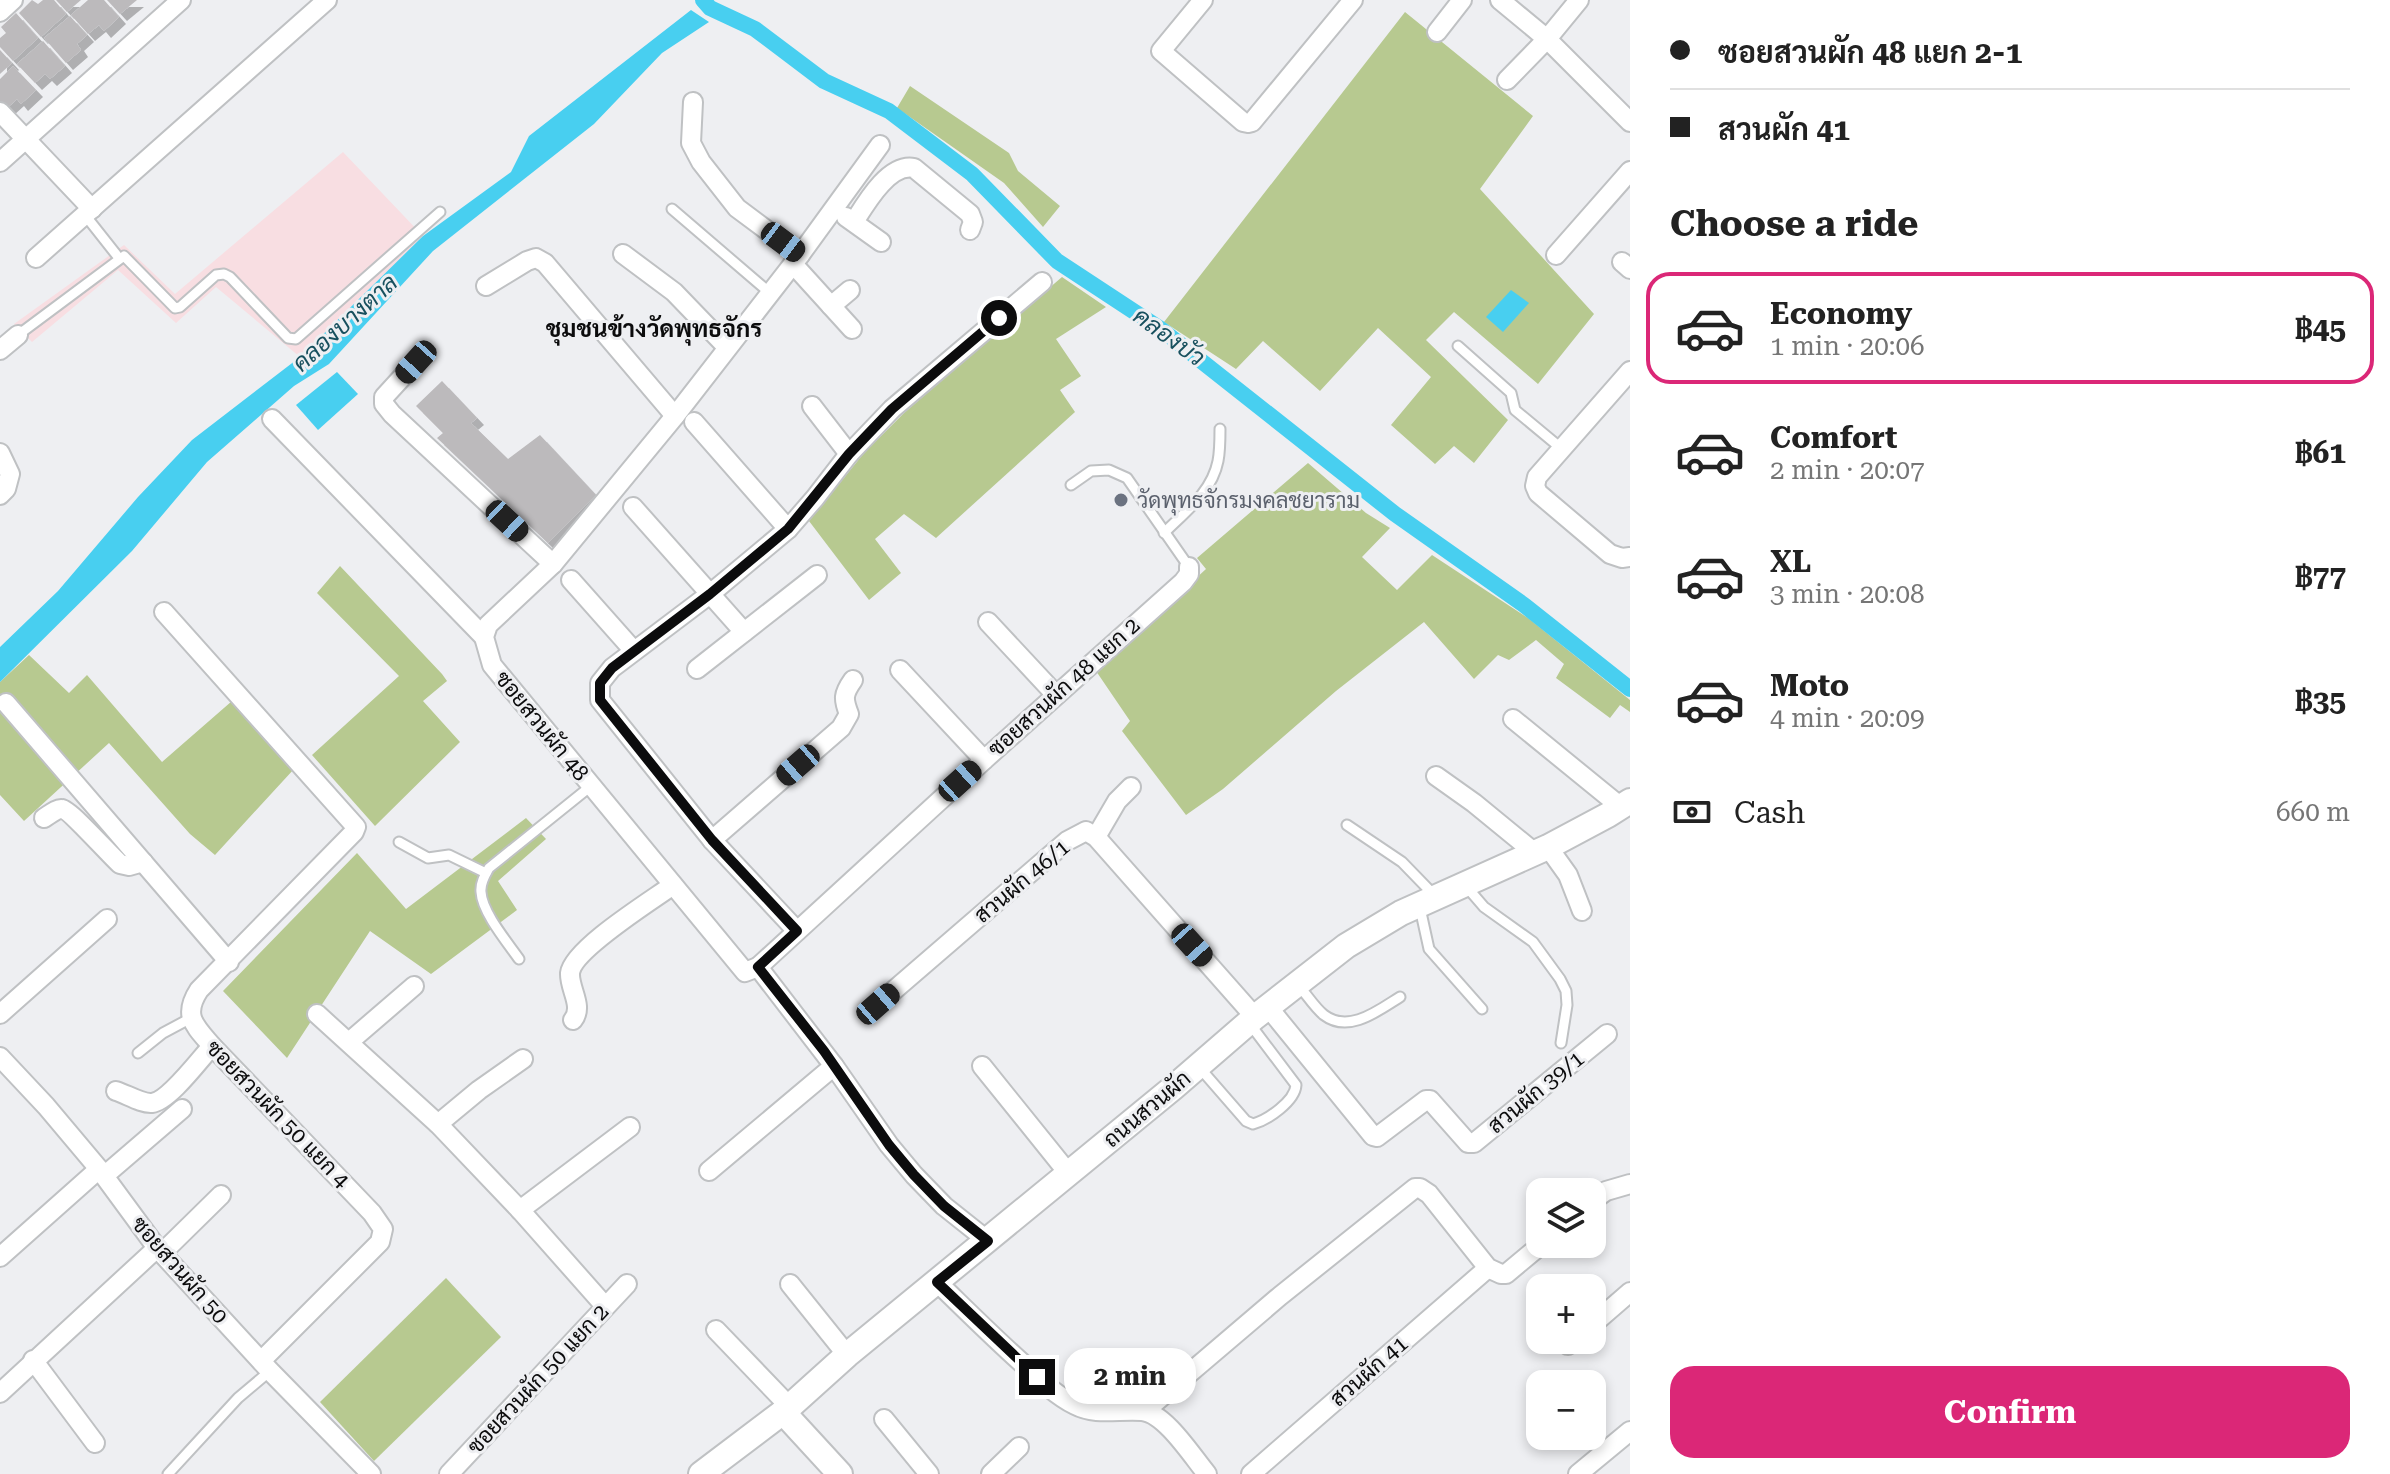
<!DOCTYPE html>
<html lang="en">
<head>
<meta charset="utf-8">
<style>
	:root { --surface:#fff; --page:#f6f6f6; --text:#222; --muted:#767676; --line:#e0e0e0; --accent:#db2777 }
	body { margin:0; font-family:"Roboto Serif",Sarabun,serif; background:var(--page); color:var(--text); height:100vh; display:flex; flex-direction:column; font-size:30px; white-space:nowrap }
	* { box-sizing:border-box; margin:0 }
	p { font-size:26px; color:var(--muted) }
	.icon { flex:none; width:44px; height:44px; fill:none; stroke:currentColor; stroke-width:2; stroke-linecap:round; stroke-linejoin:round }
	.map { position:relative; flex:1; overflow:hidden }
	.drawer { display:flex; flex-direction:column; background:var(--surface); width:760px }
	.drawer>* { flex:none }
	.top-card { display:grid; align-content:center; height:176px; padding:0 40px; background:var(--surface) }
	.controls { position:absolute; left:1526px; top:1178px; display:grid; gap:16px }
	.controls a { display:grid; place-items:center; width:80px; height:80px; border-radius:16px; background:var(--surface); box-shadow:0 4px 12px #0003; font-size:40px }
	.end { position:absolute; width:36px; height:36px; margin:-18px; border:10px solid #0c0c0d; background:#fff; box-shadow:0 0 0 4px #fff }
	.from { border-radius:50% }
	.bubble { position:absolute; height:56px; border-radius:24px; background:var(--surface); box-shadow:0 4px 12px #0003; font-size:26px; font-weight:700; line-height:56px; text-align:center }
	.car { position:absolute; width:24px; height:48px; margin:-24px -12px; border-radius:10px; box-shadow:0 0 6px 2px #0007; background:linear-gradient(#222 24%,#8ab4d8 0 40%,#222 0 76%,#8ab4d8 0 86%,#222 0) }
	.top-card b { display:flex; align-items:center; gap:28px; height:76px; font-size:30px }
	.top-card b+b { border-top:2px solid var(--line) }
	.top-card i { width:20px; height:20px; background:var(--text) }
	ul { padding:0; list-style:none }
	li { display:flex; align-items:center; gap:24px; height:112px; margin:0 16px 12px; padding:0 24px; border:4px solid transparent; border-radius:24px }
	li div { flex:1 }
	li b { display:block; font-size:30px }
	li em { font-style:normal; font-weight:700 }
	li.active { border-color:var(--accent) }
	li>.icon { width:72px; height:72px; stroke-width:1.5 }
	h2 { padding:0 40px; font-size:36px; line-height:96px }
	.pay { display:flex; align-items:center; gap:20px; height:88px; padding:0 40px; font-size:30px }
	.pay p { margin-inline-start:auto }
	.button { display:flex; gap:16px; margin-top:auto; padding:16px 40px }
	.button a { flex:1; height:92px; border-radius:24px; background:var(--accent); color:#fff; font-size:32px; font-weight:700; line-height:92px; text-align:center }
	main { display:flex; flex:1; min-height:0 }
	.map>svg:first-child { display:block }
	.industrial { fill:#f8dee2 }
	.green { fill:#b7c990 }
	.water { fill:#48cff0 }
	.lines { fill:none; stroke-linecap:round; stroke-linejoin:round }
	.canal { stroke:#48cff0; stroke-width:16 }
	.building { fill:#bcbabc; filter:url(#shadow) }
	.lane-casing { stroke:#bfc1c3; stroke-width:13 }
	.street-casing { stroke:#bfc1c3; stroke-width:22 }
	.secondary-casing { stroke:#bfc1c3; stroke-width:28 }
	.lane { stroke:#fff; stroke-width:9 }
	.street { stroke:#fff; stroke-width:18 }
	.secondary { stroke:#fff; stroke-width:24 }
	.route { stroke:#0c0c0d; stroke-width:10 }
	.worship-dot { fill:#6b7280; stroke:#eeeff2; stroke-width:3 }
	.labels { text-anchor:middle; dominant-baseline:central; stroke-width:6; stroke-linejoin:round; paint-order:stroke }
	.worship-label { font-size:22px; fill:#5b616d; stroke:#eeeff2; text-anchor:start }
	.street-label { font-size:22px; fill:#0c0c0d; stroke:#eeeff2 }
	.water-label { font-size:24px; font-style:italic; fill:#18505e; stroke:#eeeff2 }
	.neighbourhood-label { font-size:24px; font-weight:bold; fill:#0c0c0d; stroke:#eeeff2 }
</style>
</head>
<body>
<main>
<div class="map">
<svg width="1630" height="1474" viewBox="0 0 1630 1474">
	<defs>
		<filter id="shadow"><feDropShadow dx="7" dy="7" stdDeviation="0" flood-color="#0004"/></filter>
	</defs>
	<rect width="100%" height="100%" fill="#eeeff2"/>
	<!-- industrial -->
	<path class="industrial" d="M343,152L423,236L300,357L216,287L176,323L118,270L32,342L14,324L124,245L175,294Z"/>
	<!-- green -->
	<g class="green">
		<path d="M1405,12L1533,116L1480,189L1594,314L1538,384L1454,312L1426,340L1508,420L1474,463L1454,446L1435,464L1391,425L1431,377L1378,328L1320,391L1263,341L1236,369L1164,322Z"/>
		<path d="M910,86L1009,153L1018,171L1060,206L1043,227L1004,183L897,108Z"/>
		<path d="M1062,277L1106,307L1056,339L1081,376L1060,390L1075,412L936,538L904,514L875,539L901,573L869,600L809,521L864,453L904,413Z"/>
		<path d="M1308,463L1366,513L1390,528L1362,557L1397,590L1432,555L1528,618L1630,700V712L1620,705L1610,718L1556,678L1564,664L1536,640L1509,660L1498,655L1474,679L1424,622L1336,691L1223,789L1186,815L1122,731L1130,721L1096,671L1206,569L1197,558Z"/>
		<path d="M340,566L442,674L447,681L423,701L460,742L375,826L312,755L399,676L317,593Z"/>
		<path d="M29,655L69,693L87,675L162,762L232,701L294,769L215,855L190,834L109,743L24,821L0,795V682Z"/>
		<path d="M526,818L546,839L498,881L517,910L431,974L370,931L287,1058L223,991L357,853L406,909Z"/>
		<path d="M446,1278L501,1337L374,1461L320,1402Z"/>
	</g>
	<!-- water -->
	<g class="water">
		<path d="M691,10L709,22L662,53L594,124L433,251L329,364L294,386L207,462L132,551L0,682V647L58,591L138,497L192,440L300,357L423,236L511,172L529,136Z"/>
		<path d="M1511,290L1529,303L1503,332L1486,317Z"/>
		<path d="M337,372L358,394L318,430L296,405Z"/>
	</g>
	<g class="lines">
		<!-- canal -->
		<path class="canal" d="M703,0L710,8L755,29L824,81L889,111L972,174L1057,261L1162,330L1395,514L1524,605L1630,689"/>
	</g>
	<!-- building -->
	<g class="building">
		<path d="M32,0L38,4L43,0H54L66,14L41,37L19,13Z"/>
		<path d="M56,0H81L67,12Z"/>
		<path d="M88,0H104L119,17L104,31L99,25L88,34L71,15Z"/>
		<path d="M107,0H137L120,14Z"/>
		<path d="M16,13L38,38L13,61L0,47V38L6,33L1,27Z"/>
		<path d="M70,16L87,35L77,44L81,50L66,63L44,38Z"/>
		<path d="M43,41L65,66L50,79L45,74L35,83L17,64Z"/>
		<path d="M0,50L12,63L0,74Z"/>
		<path d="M13,66L36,90L21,104L17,99L6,109L0,102V79Z"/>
		<path d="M442,381L477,418L471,423L508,459L540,435L596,495L548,543L437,438L443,433L416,406Z"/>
	</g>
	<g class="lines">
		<!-- lane casing -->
		<g class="lane-casing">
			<g id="lane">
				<path d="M672,209L770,293"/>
				<path d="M85,215L119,258"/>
				<path d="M18,335L124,256L175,308L180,307L216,275L224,274L230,277L288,338L296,339L440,212"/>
				<path d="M1458,346L1511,393L1515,410L1562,449"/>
				<path d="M1071,485L1091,471L1109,470L1127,478L1189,567"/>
				<path d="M1164,533C1185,512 1212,492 1218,461C1220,451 1220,439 1220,429"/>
				<path d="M1347,825L1402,862L1434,895"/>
				<path d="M399,842L428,858L449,855L486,873"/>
				<path d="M1465,885L1484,907L1533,942L1560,979L1566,991L1567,1005L1561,1043"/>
				<path d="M1420,908L1429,949L1482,1009"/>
				<path d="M519,959C507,942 482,912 481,892C480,883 485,875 489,868L591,786"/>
				<path d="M1299,986C1307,995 1315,1008 1324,1015C1349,1034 1379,1010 1400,997"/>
				<path d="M138,1053L163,1033L191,1018"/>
				<path d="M1199,1067L1246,1121L1253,1124C1268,1120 1295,1101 1296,1085L1250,1024"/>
				<path d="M168,1474L238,1398L270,1371"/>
			</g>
		</g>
		<!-- street casing -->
		<g class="street-casing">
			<g id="street">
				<path d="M1203,0L1161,51L1243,122L1248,123L1252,122L1353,0"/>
				<path d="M1500,0L1547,39L1630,122"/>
				<path d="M0,12L13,0"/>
				<path d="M1437,32L1462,0"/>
				<path d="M1507,80L1547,39L1579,0"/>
				<path d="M693,102L691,143L701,162L737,208L800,255"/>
				<path d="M0,112L92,209"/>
				<path d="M880,145L800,255L675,416L553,564L488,625L484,637L492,665L745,972L758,967L834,1066L889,1145L914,1175L944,1206L988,1241"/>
				<path d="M0,162L181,0"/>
				<path d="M846,217L881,242"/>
				<path d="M854,222C866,203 889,163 914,168L970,214L973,222L970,230"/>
				<path d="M623,254L674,292L727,347"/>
				<path d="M1556,255L1630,171"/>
				<path d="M36,258L327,0"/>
				<path d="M1622,262L1630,269"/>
				<path d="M793,264L852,329"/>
				<path d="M486,286L527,261L536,258L545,263L675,416"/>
				<path d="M831,306L850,290"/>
				<path d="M0,350L18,335"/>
				<path d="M416,362L384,397V404L392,414L553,564"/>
				<path d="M1630,371L1537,477L1535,486L1538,493L1610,554L1622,558L1630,557"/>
				<path d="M812,406L849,454"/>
				<path d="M272,419L484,637"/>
				<path d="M694,422L788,529"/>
				<path d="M0,453L10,474L6,489L0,495"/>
				<path d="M633,507L744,632"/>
				<path d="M571,580L634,651"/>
				<path d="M164,612L356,827L354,832L199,990C182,1016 195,1026 212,1046L372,1213L383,1229L380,1242L261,1361"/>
				<path d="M988,622L1056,695"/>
				<path d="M697,669L817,575"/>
				<path d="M900,670L984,760"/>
				<path d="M6,703L229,962"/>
				<path d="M1513,719L1621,807"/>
				<path d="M1436,776L1474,803L1535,853"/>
				<path d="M44,818C49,815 57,808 62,809C70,810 111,856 120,864L129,866L143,862"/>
				<path d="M1096,837L1117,801L1131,787"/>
				<path d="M712,840L841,728L849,714C843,699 843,694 853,680"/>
				<path d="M1548,847L1568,875L1582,911"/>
				<path d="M797,931L712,840L600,700V683L612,668L710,594L788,529L815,498L849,454L892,409L1042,282"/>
				<path d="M758,967L984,760L1183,582L1189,574V567"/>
				<path d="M878,1004L1067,841L1086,831L1096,837L1255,1017"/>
				<path d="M1268,1007L1373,1136L1377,1137L1426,1100H1430L1468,1143H1474L1607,1034"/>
				<path d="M0,1014L107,919"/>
				<path d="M317,1014L438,1124L520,1210L605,1306"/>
				<path d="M573,1020C584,1006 569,989 570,973C573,949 651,901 673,885"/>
				<path d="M349,1042L414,986"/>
				<path d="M0,1057L46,1106L99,1169L157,1248L270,1371L371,1474"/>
				<path d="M982,1066L1069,1174"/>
				<path d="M116,1091C126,1094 142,1104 152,1103C169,1101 200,1059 212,1046"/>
				<path d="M438,1124L479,1090L523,1059"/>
				<path d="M709,1171L834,1066"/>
				<path d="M104,1176L182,1109"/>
				<path d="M1592,1201L1606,1191L1630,1184"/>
				<path d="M520,1210L630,1127"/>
				<path d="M162,1253L221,1195"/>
				<path d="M0,1257L99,1169"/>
				<path d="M937,1282C965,1309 993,1337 1022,1363C1038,1378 1055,1395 1075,1405C1096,1416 1119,1409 1142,1411C1165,1413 1192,1456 1207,1474"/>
				<path d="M790,1284L847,1355"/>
				<path d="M1592,1325L1630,1292"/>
				<path d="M716,1330L789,1406"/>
				<path d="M1568,1345L1575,1340"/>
				<path d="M33,1360L95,1443"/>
				<path d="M0,1393L157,1248"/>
				<path d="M1145,1411L1280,1296L1415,1188H1420L1429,1194L1488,1268L1501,1274H1506L1542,1244"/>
				<path d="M884,1419L929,1474"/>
				<path d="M449,1474L627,1284"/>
				<path d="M991,1474L1019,1447"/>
				<path d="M1251,1474L1488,1268"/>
				<path d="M1578,1474L1630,1431"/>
			</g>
		</g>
		<!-- secondary casing -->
		<g class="secondary-casing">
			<g id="secondary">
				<path d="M783,1412L840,1474"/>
				<path d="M701,1474L787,1409L847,1355L1174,1087L1255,1017L1346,946L1401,913L1548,847L1608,815L1630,801"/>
			</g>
		</g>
		<!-- lane -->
		<use href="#lane" class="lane"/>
		<!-- street -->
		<use href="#street" class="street"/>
		<!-- secondary -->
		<use href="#secondary" class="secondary"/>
	</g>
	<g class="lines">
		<!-- route -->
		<path class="route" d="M999,318L892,409L849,454L788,529L710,594L612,668L600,683V700L712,840L797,931L758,967L824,1051L889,1145L914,1175L944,1206L988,1241L937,1282L1037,1377"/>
	</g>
	<!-- markers -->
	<circle class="worship-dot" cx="1121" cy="500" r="8"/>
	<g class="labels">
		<!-- worship labels -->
		<g class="worship-label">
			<text x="1137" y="500">วัดพุทธจักรมงคลชยาราม</text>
		</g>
		<!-- street labels -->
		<g class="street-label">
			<text transform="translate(1064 687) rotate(-42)">ซอยสวนผัก 48 แยก 2</text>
			<text transform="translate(542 726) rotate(51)">ซอยสวนผัก 48</text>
			<text transform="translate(1022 881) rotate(-40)">สวนผัก 46/1</text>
			<text transform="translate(1536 1092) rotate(-39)">สวนผัก 39/1</text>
			<text transform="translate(1147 1109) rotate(-40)">ถนนสวนผัก</text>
			<text transform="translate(278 1114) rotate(46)">ซอยสวนผัก 50 แยก 4</text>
			<text transform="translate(180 1270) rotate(49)">ซอยสวนผัก 50</text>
			<text transform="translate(1369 1371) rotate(-41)">สวนผัก 41</text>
			<text transform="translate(538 1379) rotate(-47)">ซอยสวนผัก 50 แยก 2</text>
		</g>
		<!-- water labels -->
		<g class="water-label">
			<text transform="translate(345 323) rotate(-42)">คลองบางตาล</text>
			<text transform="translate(1169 337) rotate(36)">คลองบัว</text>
		</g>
		<!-- neighbourhood labels -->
		<g class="neighbourhood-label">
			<text x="654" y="329">ชุมชนข้างวัดพุทธจักร</text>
		</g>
	</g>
</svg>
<div class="controls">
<a><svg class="icon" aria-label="layers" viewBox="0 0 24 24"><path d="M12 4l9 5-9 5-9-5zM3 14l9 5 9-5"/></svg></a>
<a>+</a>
<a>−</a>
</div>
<i class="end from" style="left:999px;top:318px"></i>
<i class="end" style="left:1037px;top:1377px"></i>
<div class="bubble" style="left:1064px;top:1348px;width:132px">2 min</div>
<i class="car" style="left:783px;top:242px;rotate:127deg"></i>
<i class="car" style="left:416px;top:362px;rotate:222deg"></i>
<i class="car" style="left:507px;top:521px;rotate:133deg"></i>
<i class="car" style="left:798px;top:765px;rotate:229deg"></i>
<i class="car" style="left:960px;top:781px;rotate:48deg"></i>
<i class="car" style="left:1192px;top:945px;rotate:138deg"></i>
<i class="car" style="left:878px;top:1004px;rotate:49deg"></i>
</div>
<section class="drawer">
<div class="top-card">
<b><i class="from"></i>ซอยสวนผัก 48 แยก 2-1</b>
<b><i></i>สวนผัก 41</b>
</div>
<h2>Choose a ride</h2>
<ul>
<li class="active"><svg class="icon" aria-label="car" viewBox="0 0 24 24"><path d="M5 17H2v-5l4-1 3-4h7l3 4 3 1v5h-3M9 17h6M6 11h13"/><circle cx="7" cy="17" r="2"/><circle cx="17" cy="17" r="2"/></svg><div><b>Economy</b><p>1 min · 20:06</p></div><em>฿45</em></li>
<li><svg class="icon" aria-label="car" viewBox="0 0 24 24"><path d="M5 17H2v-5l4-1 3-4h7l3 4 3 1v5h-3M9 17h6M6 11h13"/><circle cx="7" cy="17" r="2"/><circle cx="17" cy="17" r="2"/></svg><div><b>Comfort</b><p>2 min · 20:07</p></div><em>฿61</em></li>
<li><svg class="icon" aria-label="car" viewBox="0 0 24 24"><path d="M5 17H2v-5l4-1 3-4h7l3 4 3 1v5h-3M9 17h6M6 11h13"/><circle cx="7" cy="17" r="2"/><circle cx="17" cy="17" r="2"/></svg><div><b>XL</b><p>3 min · 20:08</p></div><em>฿77</em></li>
<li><svg class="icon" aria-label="car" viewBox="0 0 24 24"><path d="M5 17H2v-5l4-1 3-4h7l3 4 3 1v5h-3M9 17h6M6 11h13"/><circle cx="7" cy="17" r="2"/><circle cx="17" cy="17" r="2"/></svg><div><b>Moto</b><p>4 min · 20:09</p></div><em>฿35</em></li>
</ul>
<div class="pay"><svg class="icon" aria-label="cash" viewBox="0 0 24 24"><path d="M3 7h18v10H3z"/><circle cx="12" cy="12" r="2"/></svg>Cash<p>660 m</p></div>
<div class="button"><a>Confirm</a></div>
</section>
</main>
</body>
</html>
